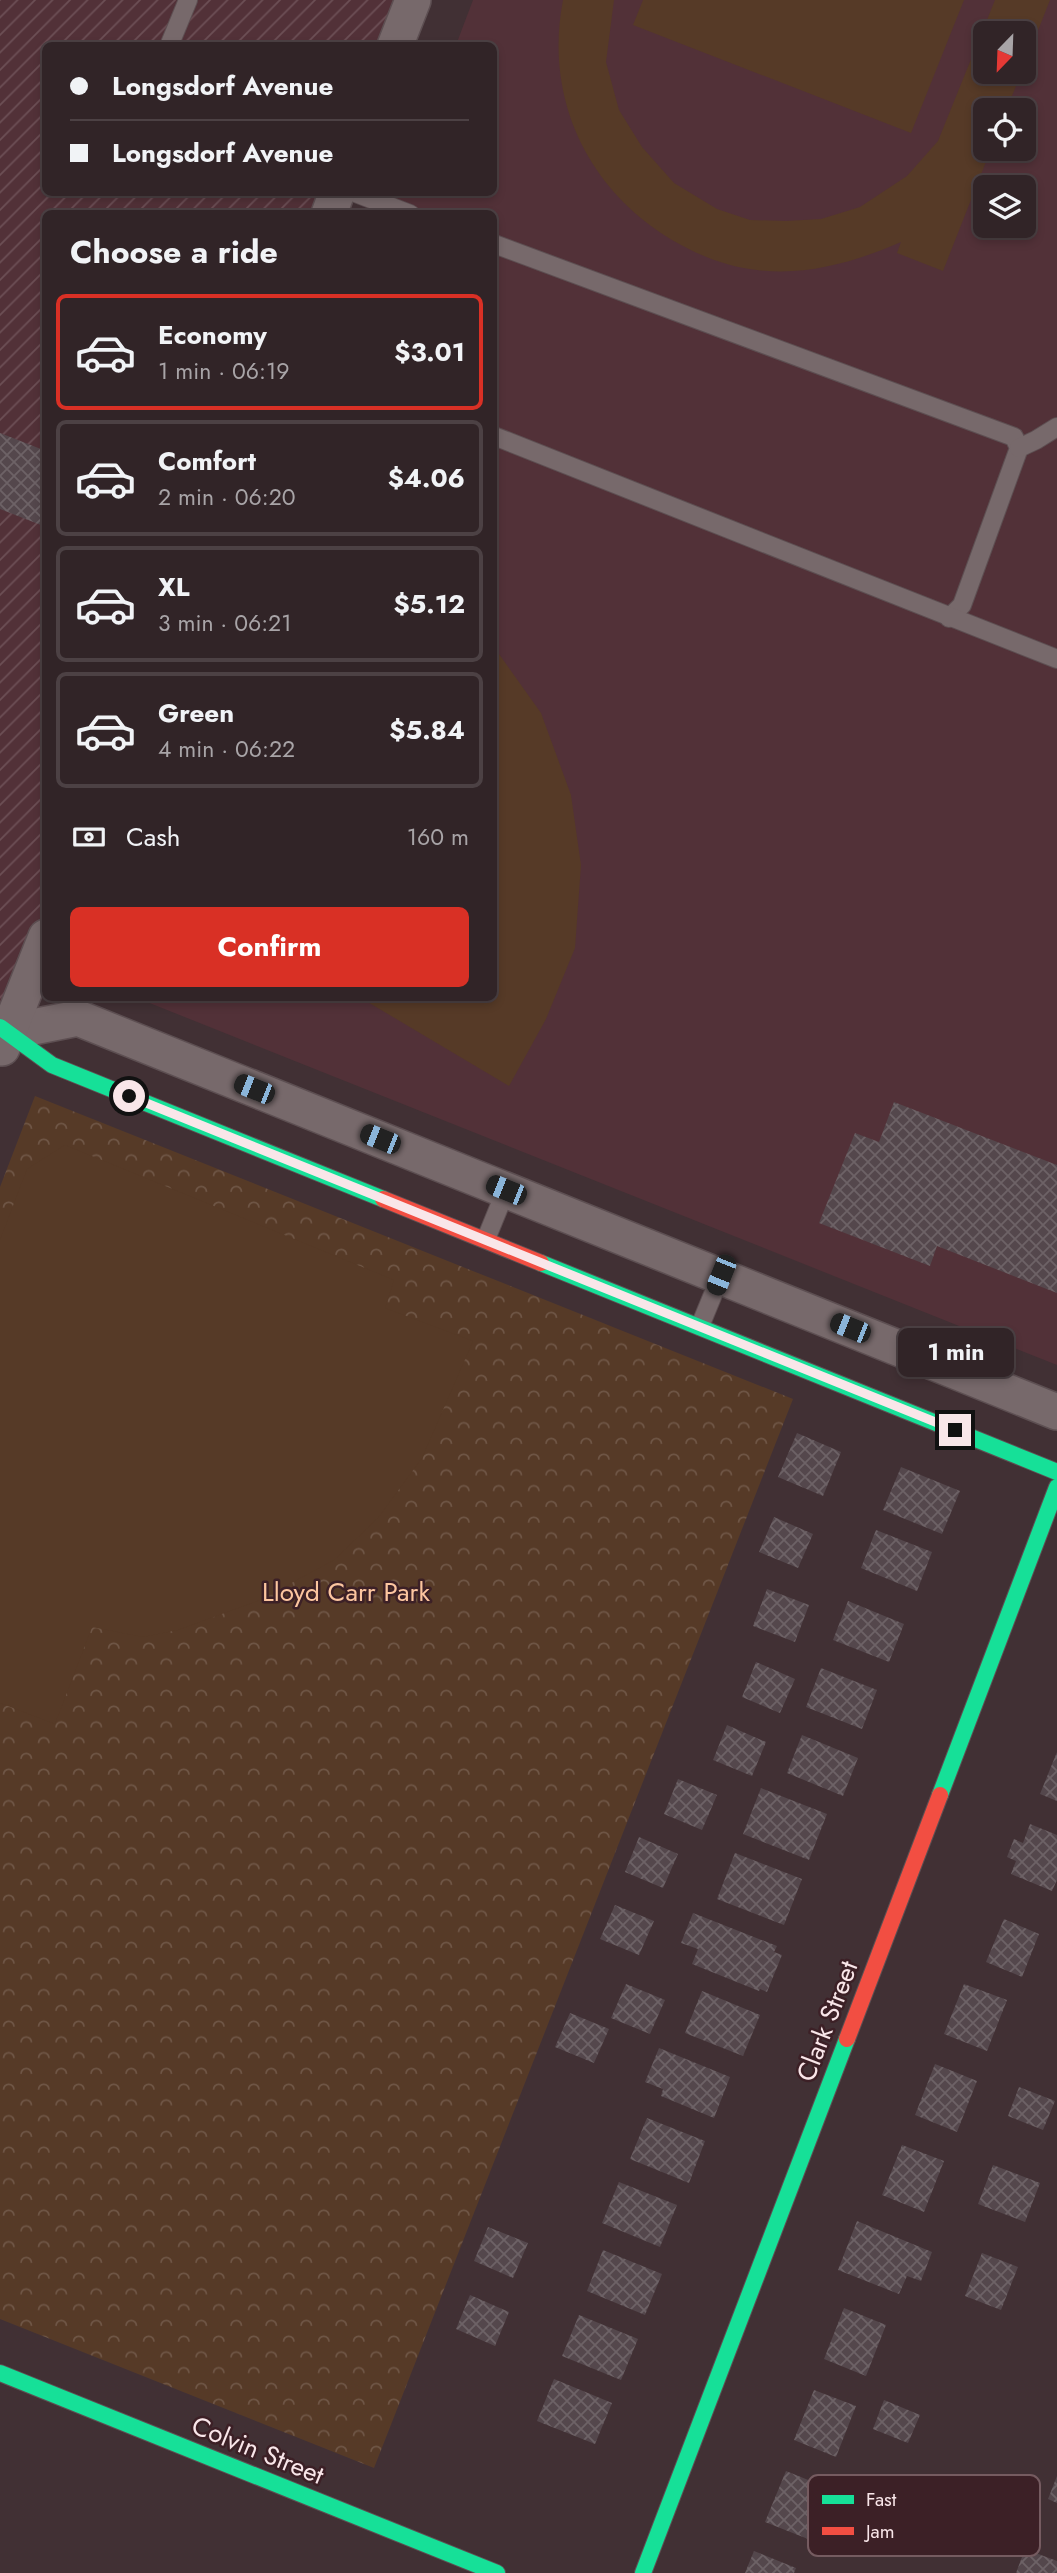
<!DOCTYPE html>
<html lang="en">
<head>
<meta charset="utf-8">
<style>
	:root { --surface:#312427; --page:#392c2f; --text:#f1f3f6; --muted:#a8a4a7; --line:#4c4144; --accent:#d93025 }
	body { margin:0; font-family:Jost,sans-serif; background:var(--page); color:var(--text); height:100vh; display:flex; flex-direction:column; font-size:26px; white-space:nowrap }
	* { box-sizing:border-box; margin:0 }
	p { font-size:23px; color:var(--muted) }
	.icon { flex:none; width:38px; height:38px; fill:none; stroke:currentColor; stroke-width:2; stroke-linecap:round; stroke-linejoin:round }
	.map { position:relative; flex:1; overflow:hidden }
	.side { position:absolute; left:42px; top:210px; width:455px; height:791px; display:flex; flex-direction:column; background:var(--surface); border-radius:10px; box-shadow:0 4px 10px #0003,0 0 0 2px var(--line) }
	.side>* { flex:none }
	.guide { position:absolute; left:42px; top:42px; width:455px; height:154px; border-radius:10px; box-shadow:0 4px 10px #0003,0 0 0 2px var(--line); display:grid; align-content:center; height:154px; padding:0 28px; background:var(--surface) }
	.needle { width:46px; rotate:203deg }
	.buttons { position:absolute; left:973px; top:21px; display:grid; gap:14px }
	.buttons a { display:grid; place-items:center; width:63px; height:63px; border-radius:10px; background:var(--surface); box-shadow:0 4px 10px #0003,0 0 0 2px var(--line); font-size:35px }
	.end { position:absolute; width:32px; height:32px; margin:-16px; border:9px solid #f9e6e9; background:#111; box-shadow:0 0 0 4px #111 }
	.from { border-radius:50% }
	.bubble { position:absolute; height:49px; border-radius:10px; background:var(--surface); box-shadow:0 4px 10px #0003,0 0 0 2px var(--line); font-size:23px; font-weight:700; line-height:49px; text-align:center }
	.car { position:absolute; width:21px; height:42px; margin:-21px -10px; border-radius:9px; box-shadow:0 0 5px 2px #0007; background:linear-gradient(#222 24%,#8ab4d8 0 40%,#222 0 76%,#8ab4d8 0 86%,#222 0) }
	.guide b { display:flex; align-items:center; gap:24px; height:66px; font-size:26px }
	.guide b+b { border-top:2px solid var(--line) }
	.guide i { width:18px; height:18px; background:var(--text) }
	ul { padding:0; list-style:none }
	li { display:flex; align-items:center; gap:21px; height:116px; margin:0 14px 10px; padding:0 14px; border:4px solid var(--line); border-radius:10px }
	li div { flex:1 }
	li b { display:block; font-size:26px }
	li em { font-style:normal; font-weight:700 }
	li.active { border-color:var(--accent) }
	li>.icon { width:63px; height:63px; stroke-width:1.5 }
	h2 { padding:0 28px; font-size:32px; line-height:84px }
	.pay { display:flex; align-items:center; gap:18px; height:77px; padding:0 28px; font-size:26px }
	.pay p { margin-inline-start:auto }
	.button { display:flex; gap:14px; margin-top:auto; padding:14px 28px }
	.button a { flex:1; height:80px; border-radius:10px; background:var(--accent); color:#fff; font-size:28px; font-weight:700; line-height:80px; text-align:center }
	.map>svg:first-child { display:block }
	.built { fill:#523138; fill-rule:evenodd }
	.industrial { fill:url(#industrial-furrows) }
	.park { fill:url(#park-crowns) }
	.pitch { fill:#563a27 }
	.building { fill:url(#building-cross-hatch) }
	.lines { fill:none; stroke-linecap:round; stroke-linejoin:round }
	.lane-casing { stroke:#5d4f52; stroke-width:20 }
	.street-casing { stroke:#5d4f52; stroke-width:38 }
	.fast-casing { stroke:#5d4f52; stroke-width:18 }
	.jam-casing { stroke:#5d4f52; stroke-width:18 }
	.lane { stroke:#77696b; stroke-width:18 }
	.street { stroke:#77696b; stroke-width:35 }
	.fast { stroke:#16e098; stroke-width:16 }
	.jam { stroke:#f24e42; stroke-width:16 }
	.route { stroke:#f9e6e9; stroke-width:9 }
	.labels { text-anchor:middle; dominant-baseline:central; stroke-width:5; stroke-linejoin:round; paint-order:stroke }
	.park-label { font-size:26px; fill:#fcc59f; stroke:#3c2026 }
	.street-label { font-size:26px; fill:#f9e6e9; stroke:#3c2026 }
	.key { fill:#3c2026; stroke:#755b60; stroke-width:2 }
	.key-label { font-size:19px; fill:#f9e6e9 }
</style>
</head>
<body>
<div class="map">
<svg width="1057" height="2573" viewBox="0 0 1057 2573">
	<defs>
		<pattern id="industrial-furrows" width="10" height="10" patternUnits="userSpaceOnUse" patternTransform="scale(1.75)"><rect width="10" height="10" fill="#523138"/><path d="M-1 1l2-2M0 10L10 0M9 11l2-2" fill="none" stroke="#6c4f55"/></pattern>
		<pattern id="park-crowns" width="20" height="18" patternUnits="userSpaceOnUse" patternTransform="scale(1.75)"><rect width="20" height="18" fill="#563a27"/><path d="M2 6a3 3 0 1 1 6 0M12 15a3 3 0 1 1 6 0" fill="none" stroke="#6f5646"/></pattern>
		<pattern id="building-cross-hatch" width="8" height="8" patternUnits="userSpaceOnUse" patternTransform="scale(1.75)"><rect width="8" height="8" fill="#54474c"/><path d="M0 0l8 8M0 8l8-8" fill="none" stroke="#6d6266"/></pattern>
	</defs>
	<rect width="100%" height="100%" fill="#413034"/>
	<!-- built -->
	<path class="built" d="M473,0H1057V1365L137,998H494V214L390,213L399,193L494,192V46L456,45ZM985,33H1024V72H985ZM985,110H1024V149H985ZM985,187H1024V226H985Z"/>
	<!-- industrial -->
	<path class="industrial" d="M0,0H413L395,45L46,46V192L337,193L329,213L46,214L45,937L0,1027Z"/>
	<!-- park -->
	<path class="park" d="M35,1096L793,1399L374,2468L0,2319V1187Z"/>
	<!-- pitch -->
	<g class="pitch">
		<path d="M563,0H614L606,62L619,110L642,147L674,183L717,209L750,220L786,221L821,219L860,207L907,176L938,141L995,0H1050L1024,66V33H985V72H1022L1006,110H985V149H991L943,271L897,253L901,242C855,262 807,276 757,270C727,267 698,255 672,240C587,189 544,98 563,0Z"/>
		<path d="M643,0H964L911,133L633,25Z"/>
		<path d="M494,647L541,713L571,795L581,865L575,948L546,1019L509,1086L361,998H494Z"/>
		<path d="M65,1145L394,1280L385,1308L473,1341L422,1458L378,1518L334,1560L260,1600L178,1630L143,1637L92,1627L55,1724L0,1703V1240L27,1169Z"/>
	</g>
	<!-- building -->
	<g class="building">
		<path d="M0,433L46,451V527L0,509Z"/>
		<path d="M894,1102L1057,1165V1293L937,1246L930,1266L819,1223L855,1133L879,1142Z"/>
		<path d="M797,1433L841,1452L823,1496L778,1477Z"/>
		<path d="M901,1467L960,1491L942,1534L883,1510Z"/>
		<path d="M774,1517L813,1534L798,1568L759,1552Z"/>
		<path d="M876,1530L932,1552L917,1591L861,1568Z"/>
		<path d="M767,1589L809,1605L795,1642L753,1626Z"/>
		<path d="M848,1601L904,1624L889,1662L833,1640Z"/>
		<path d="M756,1662L795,1679L780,1713L742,1697Z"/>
		<path d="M821,1668L877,1690L862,1729L806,1707Z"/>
		<path d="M727,1725L766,1742L752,1776L713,1760Z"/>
		<path d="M802,1735L858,1758L843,1796L787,1773Z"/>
		<path d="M1057,1752V1801L1040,1794Z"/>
		<path d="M678,1779L717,1795L702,1830L664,1814Z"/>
		<path d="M761,1788L827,1814L809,1860L743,1834Z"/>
		<path d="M1030,1824L1057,1835V1880L1052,1891L1011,1874L1016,1861L1007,1857L1014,1839L1023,1843Z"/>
		<path d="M639,1837L678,1854L663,1888L625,1872Z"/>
		<path d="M735,1853L802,1879L784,1925L717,1899Z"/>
		<path d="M615,1905L654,1921L639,1955L600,1939Z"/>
		<path d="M693,1913L777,1946L774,1952L782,1955L767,1992L760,1989L759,1991L692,1964L698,1949L681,1943Z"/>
		<path d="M1004,1919L1039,1934L1022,1977L986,1962Z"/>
		<path d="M626,1984L665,2000L650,2034L611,2018Z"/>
		<path d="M964,1984L1007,2000L987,2051L944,2034Z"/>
		<path d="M702,1991L760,2015L743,2056L685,2033Z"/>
		<path d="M570,2013L609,2029L594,2063L555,2047Z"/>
		<path d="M659,2048L730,2077L714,2118L661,2096L663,2089L645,2082Z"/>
		<path d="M935,2064L977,2081L957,2132L915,2115Z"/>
		<path d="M1019,2087L1055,2101L1043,2130L1008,2116Z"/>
		<path d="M647,2118L705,2141L689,2183L630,2159Z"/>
		<path d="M902,2145L944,2161L924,2212L882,2195Z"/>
		<path d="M993,2165L1040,2183L1025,2222L978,2204Z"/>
		<path d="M619,2182L677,2205L660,2247L602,2223Z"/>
		<path d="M857,2221L932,2252L921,2281L907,2276L899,2294L838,2270Z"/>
		<path d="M488,2227L528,2243L513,2278L474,2261Z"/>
		<path d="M603,2250L662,2274L645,2315L587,2291Z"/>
		<path d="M982,2253L1018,2267L1001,2310L965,2296Z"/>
		<path d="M470,2295L509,2312L495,2346L456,2329Z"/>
		<path d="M844,2308L886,2325L866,2376L824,2359Z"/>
		<path d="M579,2315L638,2339L621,2380L562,2356Z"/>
		<path d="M554,2379L612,2403L595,2444L537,2421Z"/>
		<path d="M814,2390L856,2406L836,2457L794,2440Z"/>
		<path d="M884,2400L920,2415L908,2443L873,2429Z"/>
		<path d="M786,2471L828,2488L808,2539L765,2522Z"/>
		<path d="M1057,2476V2503L1048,2499Z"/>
		<path d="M1025,2549L1057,2561V2573H1016Z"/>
		<path d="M754,2551L796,2568L794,2573H745Z"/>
	</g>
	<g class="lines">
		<!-- lane casing -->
		<g class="lane-casing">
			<g id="lane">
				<path d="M169,46L188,0"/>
				<path d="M353,192L410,214"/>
				<path d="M494,244L1014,437L1019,448L962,605L949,618"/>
				<path d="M494,436L1057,659"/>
				<path d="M1019,448L1036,440L1057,427"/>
				<path d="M486,1239L506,1190"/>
				<path d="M700,1326L721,1275"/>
			</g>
		</g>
		<!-- street casing -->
		<g class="street-casing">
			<g id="street">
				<path d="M395,46L413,0"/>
				<path d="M329,214L337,192"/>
				<path d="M8,1032L78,1018L1057,1412"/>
				<path d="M2,1048L46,937"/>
			</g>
		</g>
		<!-- fast casing -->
		<g class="fast-casing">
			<g id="fast">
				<path d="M0,1027L52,1065L383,1199"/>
				<path d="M541,1263L1057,1472"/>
				<path d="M940,1795L1057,1487"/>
				<path d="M0,2373L497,2573"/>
				<path d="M643,2573L847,2039"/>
			</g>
		</g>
		<!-- jam casing -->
		<g class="jam-casing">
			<g id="jam">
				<path d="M383,1199L541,1263"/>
				<path d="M847,2039L940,1795"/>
			</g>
		</g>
		<!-- lane -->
		<use href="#lane" class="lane"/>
		<!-- street -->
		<use href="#street" class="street"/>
		<!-- fast -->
		<use href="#fast" class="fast"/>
		<!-- jam -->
		<use href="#jam" class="jam"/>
	</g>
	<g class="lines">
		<!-- route -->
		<path class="route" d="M129,1096L955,1430"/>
	</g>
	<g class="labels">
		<!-- park labels -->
		<g class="park-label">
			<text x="346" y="1592">Lloyd Carr Park</text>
		</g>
		<!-- street labels -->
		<g class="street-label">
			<text transform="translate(827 2021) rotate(-69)">Clark Street</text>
			<text transform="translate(258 2450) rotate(22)">Colvin Street</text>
		</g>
	</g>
	<!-- legend -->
	<rect x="808" y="2475" width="232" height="81" rx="10" class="key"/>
	<rect x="822" y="2495" width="32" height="9" fill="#16e098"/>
	<rect x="822" y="2527" width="32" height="8" fill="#f24e42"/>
	<g class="key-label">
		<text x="866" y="2506">Fast</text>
		<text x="866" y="2538">Jam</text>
	</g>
</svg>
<div class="buttons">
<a><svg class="needle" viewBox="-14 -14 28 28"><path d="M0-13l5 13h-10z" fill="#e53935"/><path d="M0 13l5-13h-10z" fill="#a8a4a7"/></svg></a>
<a><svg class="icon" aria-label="locate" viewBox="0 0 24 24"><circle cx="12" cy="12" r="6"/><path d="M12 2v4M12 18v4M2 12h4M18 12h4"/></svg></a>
<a><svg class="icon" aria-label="layers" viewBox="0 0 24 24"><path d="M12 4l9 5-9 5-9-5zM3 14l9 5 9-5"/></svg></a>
</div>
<i class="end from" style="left:129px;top:1096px"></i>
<i class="end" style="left:955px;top:1430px"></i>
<div class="bubble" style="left:898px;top:1328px;width:116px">1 min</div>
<i class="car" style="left:254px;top:1089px;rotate:292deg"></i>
<i class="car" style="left:380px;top:1139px;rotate:292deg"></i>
<i class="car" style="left:506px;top:1190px;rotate:292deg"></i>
<i class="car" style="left:721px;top:1275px;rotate:202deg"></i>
<i class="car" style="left:850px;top:1328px;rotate:292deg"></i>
<div class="guide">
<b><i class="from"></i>Longsdorf Avenue</b>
<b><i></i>Longsdorf Avenue</b>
</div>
<section class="side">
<h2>Choose a ride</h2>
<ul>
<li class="active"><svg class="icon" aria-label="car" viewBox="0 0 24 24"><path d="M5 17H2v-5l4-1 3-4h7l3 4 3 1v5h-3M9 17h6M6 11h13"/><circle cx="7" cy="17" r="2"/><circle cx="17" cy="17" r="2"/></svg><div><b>Economy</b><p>1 min · 06:19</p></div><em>$3.01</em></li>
<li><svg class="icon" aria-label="car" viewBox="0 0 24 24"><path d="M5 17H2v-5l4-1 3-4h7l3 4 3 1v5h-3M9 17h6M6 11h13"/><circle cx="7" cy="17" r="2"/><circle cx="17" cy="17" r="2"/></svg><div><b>Comfort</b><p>2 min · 06:20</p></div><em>$4.06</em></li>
<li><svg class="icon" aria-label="car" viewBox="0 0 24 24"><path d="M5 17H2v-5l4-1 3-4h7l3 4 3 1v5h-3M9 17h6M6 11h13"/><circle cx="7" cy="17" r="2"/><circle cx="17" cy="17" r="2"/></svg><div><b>XL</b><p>3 min · 06:21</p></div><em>$5.12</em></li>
<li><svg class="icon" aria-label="car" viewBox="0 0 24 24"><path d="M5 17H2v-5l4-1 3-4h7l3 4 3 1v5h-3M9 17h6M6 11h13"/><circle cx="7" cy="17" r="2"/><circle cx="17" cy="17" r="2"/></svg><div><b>Green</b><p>4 min · 06:22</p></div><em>$5.84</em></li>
</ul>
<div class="pay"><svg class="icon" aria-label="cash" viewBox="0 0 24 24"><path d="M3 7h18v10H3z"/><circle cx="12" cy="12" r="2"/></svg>Cash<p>160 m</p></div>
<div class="button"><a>Confirm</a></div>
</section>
</div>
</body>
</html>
